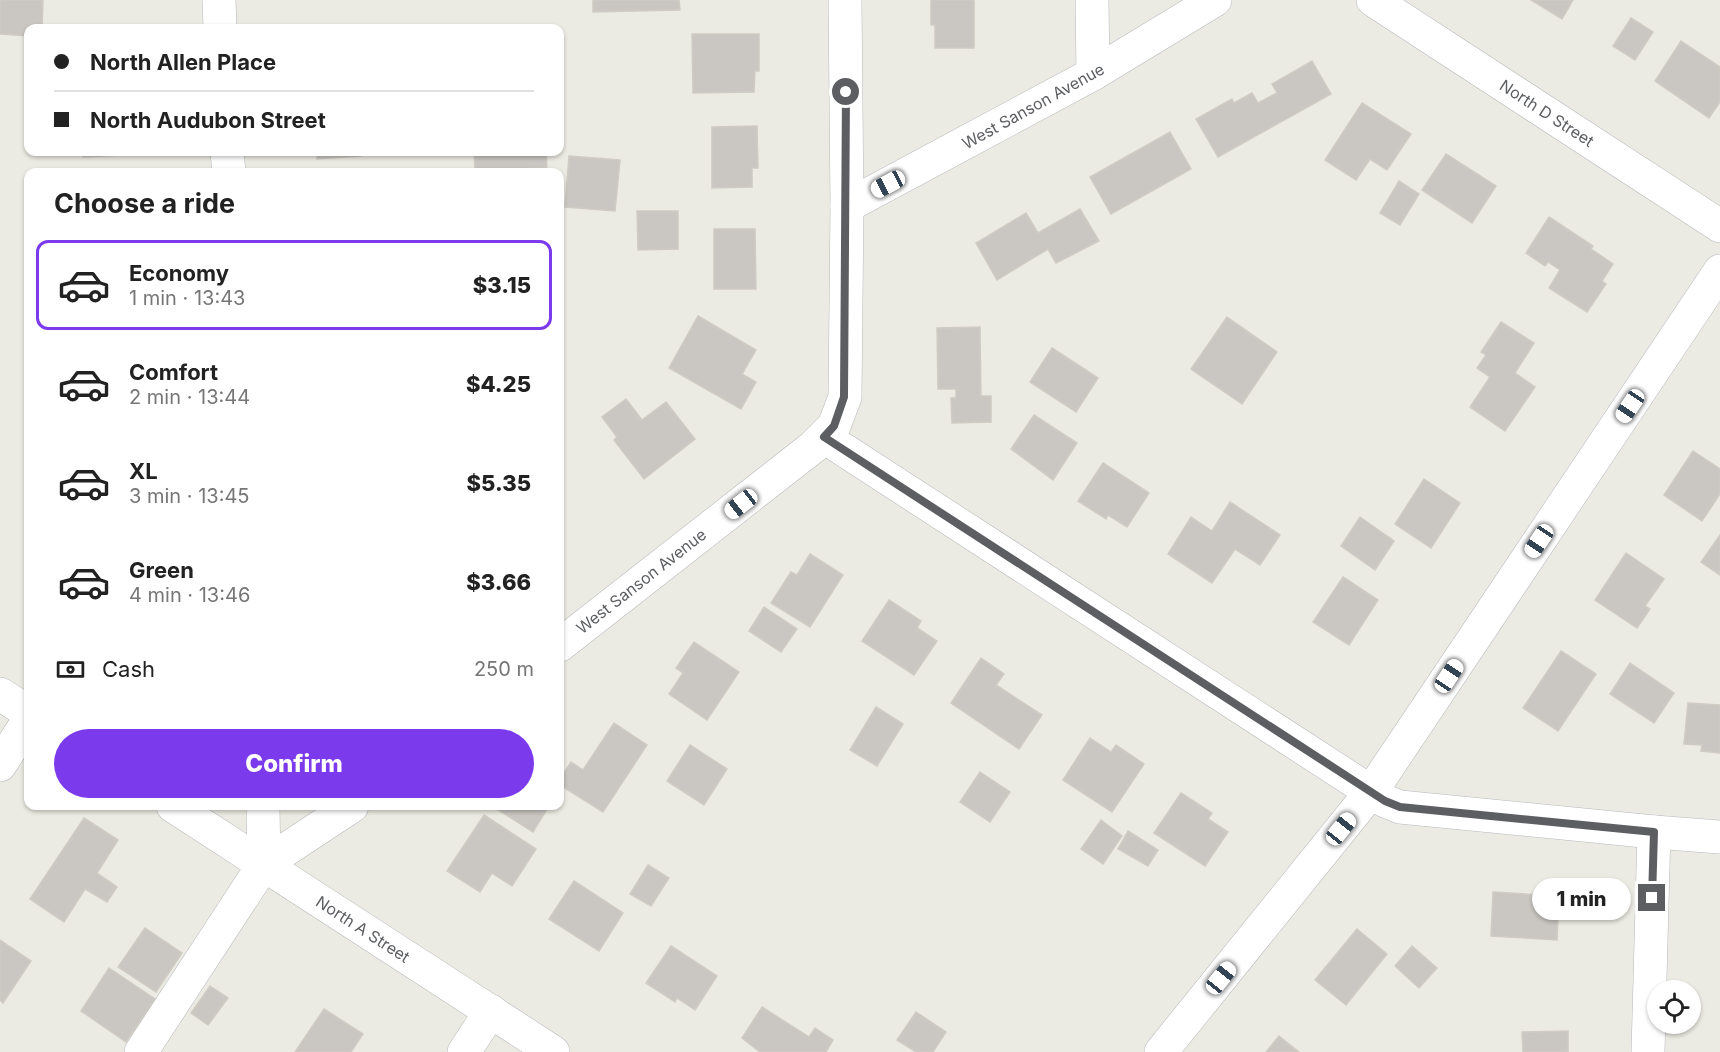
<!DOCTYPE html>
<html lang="en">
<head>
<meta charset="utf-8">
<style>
	:root { --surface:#fff; --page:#f2f2f2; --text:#222; --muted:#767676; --line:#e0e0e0; --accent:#7c3aed }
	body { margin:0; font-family:Inter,sans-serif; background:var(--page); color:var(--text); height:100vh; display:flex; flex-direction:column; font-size:22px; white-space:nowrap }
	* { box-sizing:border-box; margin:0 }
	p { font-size:20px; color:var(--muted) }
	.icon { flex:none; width:33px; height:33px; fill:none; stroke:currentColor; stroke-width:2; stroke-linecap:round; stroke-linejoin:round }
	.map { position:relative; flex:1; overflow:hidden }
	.drawer { position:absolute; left:24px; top:168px; width:540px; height:642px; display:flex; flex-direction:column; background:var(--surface); border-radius:12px; box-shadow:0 2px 4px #0004 }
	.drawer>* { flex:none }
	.guide { position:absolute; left:24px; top:24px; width:540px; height:132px; border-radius:12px; box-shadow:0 2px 4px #0004; display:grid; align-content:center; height:132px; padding:0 30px; background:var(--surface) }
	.tools { position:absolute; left:1647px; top:980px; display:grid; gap:12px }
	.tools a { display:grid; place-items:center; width:54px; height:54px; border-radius:50%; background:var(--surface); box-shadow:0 2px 4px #0004; font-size:30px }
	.end { position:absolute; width:27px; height:27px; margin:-14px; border:8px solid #5c5e62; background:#fff; box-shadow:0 0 0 3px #fff }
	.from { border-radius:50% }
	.bubble { position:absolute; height:42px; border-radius:21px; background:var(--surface); box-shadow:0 2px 4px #0004; font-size:20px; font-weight:800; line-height:42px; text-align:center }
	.car { position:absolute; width:18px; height:36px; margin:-18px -9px; border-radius:8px; box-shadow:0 0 4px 2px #0007; background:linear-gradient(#fff 24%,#345 0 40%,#fff 0 76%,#345 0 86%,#fff 0) }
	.guide b { display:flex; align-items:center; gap:21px; height:57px; font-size:22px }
	.guide b+b { border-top:2px solid var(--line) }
	.guide i { width:15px; height:15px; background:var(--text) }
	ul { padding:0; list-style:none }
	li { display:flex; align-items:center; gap:18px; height:90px; margin:0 12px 9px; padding:0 18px; border:3px solid transparent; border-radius:12px }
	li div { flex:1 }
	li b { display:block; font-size:22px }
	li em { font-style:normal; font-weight:800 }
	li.active { border-color:var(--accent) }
	li>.icon { width:54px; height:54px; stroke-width:1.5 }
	h2 { padding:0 30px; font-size:27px; line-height:72px }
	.pay { display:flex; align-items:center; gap:15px; height:66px; padding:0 30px; font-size:22px }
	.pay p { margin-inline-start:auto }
	.primary-button { display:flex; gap:12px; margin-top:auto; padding:12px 30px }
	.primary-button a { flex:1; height:69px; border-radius:36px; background:var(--accent); color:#fff; font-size:24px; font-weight:800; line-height:69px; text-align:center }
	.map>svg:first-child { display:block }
	.building { fill:#cac7c2; stroke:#d0ccc3; stroke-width:1.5 }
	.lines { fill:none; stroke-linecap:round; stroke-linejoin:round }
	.minor-casing { stroke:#b6b8bc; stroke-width:34 }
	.minor { stroke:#fff; stroke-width:33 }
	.route { stroke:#5c5e62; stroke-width:8 }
	.labels { text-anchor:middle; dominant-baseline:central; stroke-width:4.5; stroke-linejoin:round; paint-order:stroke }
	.street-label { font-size:16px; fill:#5c5e62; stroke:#fff }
</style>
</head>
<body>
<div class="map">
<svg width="1720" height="1052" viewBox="0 0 1720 1052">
	<rect width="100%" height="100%" fill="#ecebe3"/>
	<!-- building -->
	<g class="building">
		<path d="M0,0H43L42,28H28V36L0,34Z"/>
		<path d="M593,0H679L680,10L593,12Z"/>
		<path d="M931,0H974V48H935V25H931Z"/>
		<path d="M1531,0H1573L1562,19Z"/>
		<path d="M1631,18L1653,32L1635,60L1613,46Z"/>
		<path d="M692,34H759V71H755L754,92L693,93Z"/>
		<path d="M1681,41L1720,67V102L1709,118L1655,81Z"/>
		<path d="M1312,61L1331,94L1218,157L1196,119L1232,99L1234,103L1252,93L1258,103L1277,93L1272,84Z"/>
		<path d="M1362,103L1411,134L1387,170L1370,159L1356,180L1325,160Z"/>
		<path d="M757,126L758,168H752V187L712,188V127Z"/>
		<path d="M1170,132L1191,169L1111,214L1090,177Z"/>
		<path d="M83,152H123V155L83,157Z"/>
		<path d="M317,152H361V156L317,159Z"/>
		<path d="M474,152H546L547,167L475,172Z"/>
		<path d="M1446,154L1496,186L1472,223L1422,190Z"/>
		<path d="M569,156L620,160L615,211L565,207Z"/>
		<path d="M1399,181L1419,194L1400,225L1380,213Z"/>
		<path d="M1080,209L1099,241L1056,263L1048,249L997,280L976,243L1026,213L1038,233Z"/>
		<path d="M637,211H678V249L638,250Z"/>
		<path d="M1549,217L1593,246L1591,249L1613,264L1602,281L1606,284L1587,312L1549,288L1560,270L1548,262L1545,266L1526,253Z"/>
		<path d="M714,229H755L756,289H714Z"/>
		<path d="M698,316L756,350L742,374L756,382L741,409L669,368Z"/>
		<path d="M1227,317L1277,352L1242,404L1191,369Z"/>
		<path d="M1501,322L1534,343L1515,373L1535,387L1505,431L1470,407L1490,377L1477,368L1486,355L1481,352Z"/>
		<path d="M980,327L981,396H991V422L952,423L951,398H956V389H938L937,328Z"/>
		<path d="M1052,348L1098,378L1076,412L1030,382Z"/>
		<path d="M626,399L642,420L666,402L695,439L644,479L614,440L617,437L602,417Z"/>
		<path d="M1034,415L1077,443L1053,480L1011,449Z"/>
		<path d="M1693,451L1720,469V494L1702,521L1664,495Z"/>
		<path d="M1103,463L1149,493L1127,527L1108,515L1106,519L1078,501Z"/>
		<path d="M1424,479L1460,503L1431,548L1395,524Z"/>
		<path d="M1230,502L1280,535L1260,565L1235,549L1212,583L1168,554L1191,517L1212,531Z"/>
		<path d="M1360,517L1394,541L1375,570L1341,546Z"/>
		<path d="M1720,535V575L1701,562Z"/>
		<path d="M1626,553L1664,579L1645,606L1650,609L1637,628L1595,600Z"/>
		<path d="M810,554L843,575L810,627L771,603L791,572L797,575Z"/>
		<path d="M1343,577L1378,600L1349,645L1313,622Z"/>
		<path d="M889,600L921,621L917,628L937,641L914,675L862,641Z"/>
		<path d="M764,607L797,629L781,652L749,631Z"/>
		<path d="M694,642L739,672L707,720L669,694L683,673L676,668Z"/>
		<path d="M1561,651L1596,674L1558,731L1523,708Z"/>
		<path d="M981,658L1004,674L996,685L1042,715L1019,749L951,703Z"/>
		<path d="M1630,663L1674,693L1654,723L1610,694Z"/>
		<path d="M1688,703L1720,705V753L1701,751L1702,745L1684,744Z"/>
		<path d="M876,707L903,724L877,766L850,750Z"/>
		<path d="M614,723L647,745L603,812L560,785V779L571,762L583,770Z"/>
		<path d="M1090,738L1111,752L1116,745L1144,764L1112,812L1063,780Z"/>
		<path d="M690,745L727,769L704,805L667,781Z"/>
		<path d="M980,772L1010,792L990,822L960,802Z"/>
		<path d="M1181,793L1212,813L1208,819L1228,832L1205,866L1154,833Z"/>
		<path d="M492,806H549L533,832Z"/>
		<path d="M484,815L536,849L512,886L492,873L480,892L447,871Z"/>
		<path d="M84,818L118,840L97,873L117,887L107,902L85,889L64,922L30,899Z"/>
		<path d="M1101,820L1122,836L1103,864L1081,849Z"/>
		<path d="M1128,831L1158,850L1148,866L1118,849Z"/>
		<path d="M648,865L669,878L651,906L630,894Z"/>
		<path d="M574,881L623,913L599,951L549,919Z"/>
		<path d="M1493,892L1559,896L1557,940L1491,936Z"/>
		<path d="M145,928L182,953L156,992L118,967Z"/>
		<path d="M1357,929L1387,954L1346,1005L1315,980Z"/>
		<path d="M0,940L31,961L3,1003L0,1000Z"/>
		<path d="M671,946L717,976L695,1010L677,998L675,1002L646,983Z"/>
		<path d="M1412,946L1437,968L1419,988L1395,966Z"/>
		<path d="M109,968L155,999L126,1042L81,1011Z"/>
		<path d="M210,986L228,998L208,1025L191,1013Z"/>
		<path d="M762,1007L809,1037L815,1028L833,1040L826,1052H760L742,1038Z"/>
		<path d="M324,1009L363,1034L351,1052H295Z"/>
		<path d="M916,1012L946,1032L933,1052H916L897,1040Z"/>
		<path d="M1568,1031V1052H1523L1522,1032Z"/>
		<path d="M1279,1036L1299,1052H1266Z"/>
	</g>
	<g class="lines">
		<!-- minor casing -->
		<g class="minor-casing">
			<g id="minor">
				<path d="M219,0L220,28"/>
				<path d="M1092,0L1093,74"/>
				<path d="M1373,0L1720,226"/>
				<path d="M227,152L229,172"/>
				<path d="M847,206L1093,74L1215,0"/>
				<path d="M824,437L1385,801L1400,807L1654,832L1648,1052"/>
				<path d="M560,645L813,447L834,426L845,397L847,206L845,0"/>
				<path d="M0,694L28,712"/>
				<path d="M0,765L28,721"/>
				<path d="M173,806L553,1052"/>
				<path d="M263,806L264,864"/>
				<path d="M1654,832L1720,837"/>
				<path d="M141,1052L264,864L352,806"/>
				<path d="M464,1052L491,1011"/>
				<path d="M1161,1052L1371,792L1720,271"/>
			</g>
		</g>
		<!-- minor -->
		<use href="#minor" class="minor"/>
	</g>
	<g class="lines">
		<!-- route -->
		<path class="route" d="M846,92L844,397L834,426L824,437L1385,801L1400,807L1654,832L1652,898"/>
	</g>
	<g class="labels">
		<!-- street labels -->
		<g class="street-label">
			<text transform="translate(1033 106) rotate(-29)">West Sanson Avenue</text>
			<text transform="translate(1547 113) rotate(33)">North D Street</text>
			<text transform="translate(641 581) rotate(-38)">West Sanson Avenue</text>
			<text transform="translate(363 929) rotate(33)">North A Street</text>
		</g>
	</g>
</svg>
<div class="tools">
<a><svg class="icon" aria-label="locate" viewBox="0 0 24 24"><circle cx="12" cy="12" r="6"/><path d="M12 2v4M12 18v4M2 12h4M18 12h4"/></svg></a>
</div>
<i class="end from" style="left:846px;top:92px"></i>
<i class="end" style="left:1652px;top:898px"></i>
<div class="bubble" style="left:1532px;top:878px;width:99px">1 min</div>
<i class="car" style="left:888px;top:184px;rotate:242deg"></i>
<i class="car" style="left:1630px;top:406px;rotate:214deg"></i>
<i class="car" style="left:741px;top:504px;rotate:232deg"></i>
<i class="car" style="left:1539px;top:541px;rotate:214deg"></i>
<i class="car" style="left:1449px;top:676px;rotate:34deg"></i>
<i class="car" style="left:1341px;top:829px;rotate:39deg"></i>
<i class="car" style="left:1221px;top:978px;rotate:39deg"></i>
<div class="guide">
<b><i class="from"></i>North Allen Place</b>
<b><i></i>North Audubon Street</b>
</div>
<section class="drawer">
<h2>Choose a ride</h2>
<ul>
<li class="active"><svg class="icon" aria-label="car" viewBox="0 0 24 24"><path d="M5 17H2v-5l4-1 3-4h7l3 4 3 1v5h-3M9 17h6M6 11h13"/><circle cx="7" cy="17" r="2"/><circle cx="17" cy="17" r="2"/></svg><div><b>Economy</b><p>1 min · 13:43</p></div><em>$3.15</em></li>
<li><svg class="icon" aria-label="car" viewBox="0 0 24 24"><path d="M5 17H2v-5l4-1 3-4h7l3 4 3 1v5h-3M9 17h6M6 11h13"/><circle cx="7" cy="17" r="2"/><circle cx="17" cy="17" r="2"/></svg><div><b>Comfort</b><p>2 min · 13:44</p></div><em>$4.25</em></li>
<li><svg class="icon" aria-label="car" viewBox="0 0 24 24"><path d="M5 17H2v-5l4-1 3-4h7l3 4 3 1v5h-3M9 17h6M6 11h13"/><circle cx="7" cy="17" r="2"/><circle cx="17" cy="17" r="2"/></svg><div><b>XL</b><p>3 min · 13:45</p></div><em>$5.35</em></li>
<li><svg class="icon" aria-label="car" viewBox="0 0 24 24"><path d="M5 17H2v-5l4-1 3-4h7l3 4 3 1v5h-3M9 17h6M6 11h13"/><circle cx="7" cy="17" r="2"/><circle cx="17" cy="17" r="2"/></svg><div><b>Green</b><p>4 min · 13:46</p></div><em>$3.66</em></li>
</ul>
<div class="pay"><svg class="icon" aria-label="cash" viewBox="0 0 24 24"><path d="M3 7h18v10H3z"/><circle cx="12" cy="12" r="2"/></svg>Cash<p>250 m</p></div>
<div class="primary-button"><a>Confirm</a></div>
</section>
</div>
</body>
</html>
